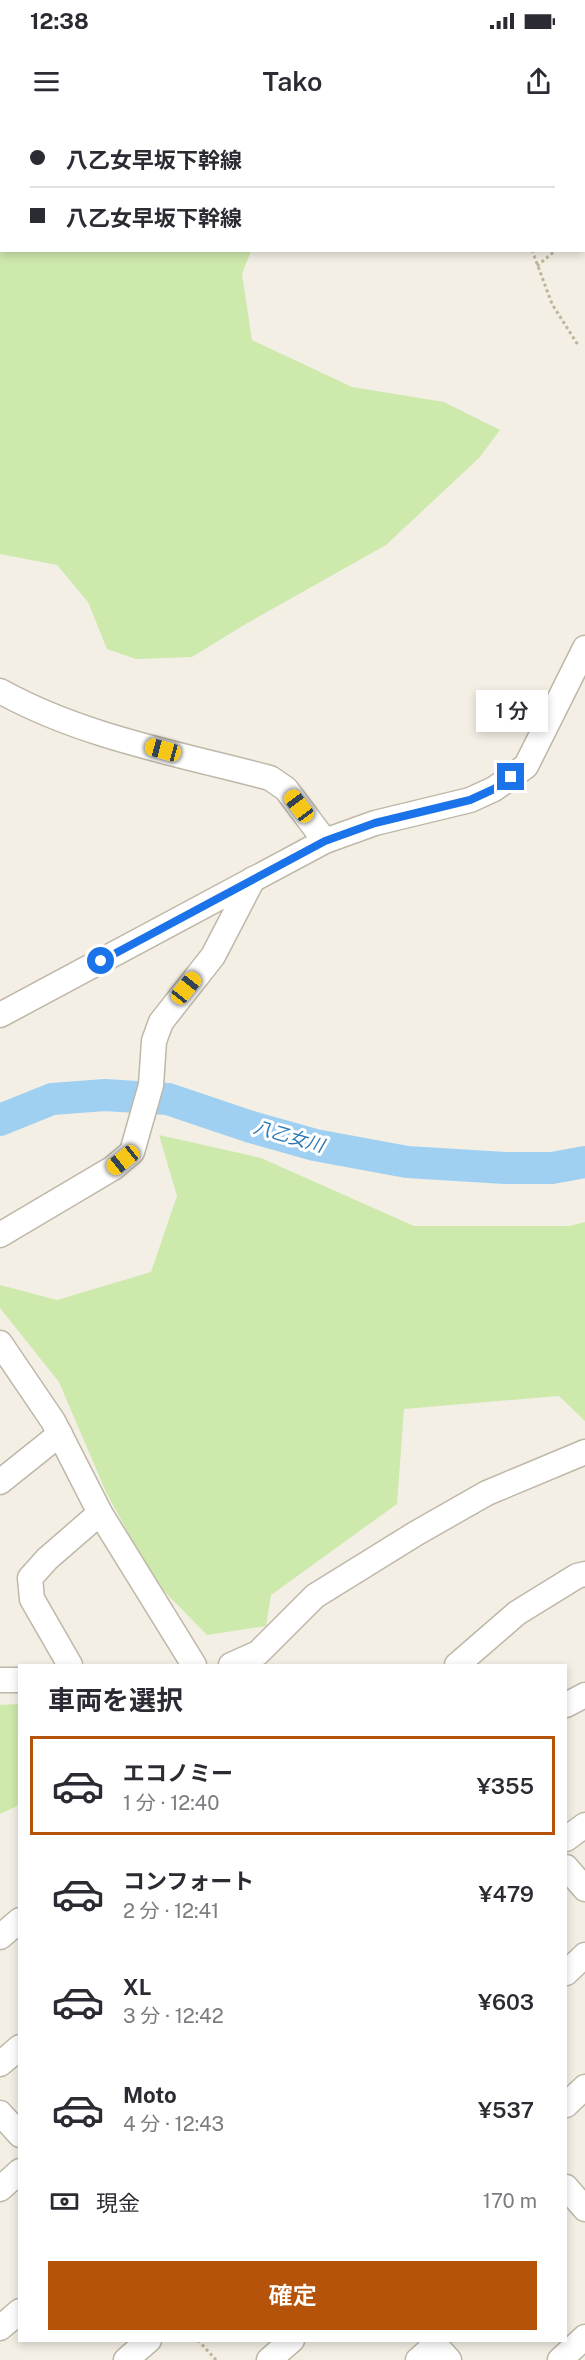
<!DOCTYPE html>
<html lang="ja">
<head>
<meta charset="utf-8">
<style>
	:root { --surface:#fff; --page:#f2f2f3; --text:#2b2b33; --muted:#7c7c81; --line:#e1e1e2; --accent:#b45309 }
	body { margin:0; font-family:"Public Sans","Noto Sans JP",sans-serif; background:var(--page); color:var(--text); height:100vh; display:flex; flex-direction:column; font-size:22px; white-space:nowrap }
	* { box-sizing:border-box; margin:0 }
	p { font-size:20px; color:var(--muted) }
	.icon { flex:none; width:33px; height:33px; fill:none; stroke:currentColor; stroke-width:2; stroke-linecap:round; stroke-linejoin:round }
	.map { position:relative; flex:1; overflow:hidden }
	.panel { position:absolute; left:18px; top:1544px; width:549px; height:678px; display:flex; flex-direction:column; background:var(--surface); border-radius:0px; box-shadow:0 3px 9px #0003 }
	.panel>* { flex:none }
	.top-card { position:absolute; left:0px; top:0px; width:585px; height:132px; box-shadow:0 3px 9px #0003; display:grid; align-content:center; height:132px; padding:0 30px; background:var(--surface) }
	.end { position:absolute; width:27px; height:27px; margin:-14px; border:8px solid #1a73e8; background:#fff; box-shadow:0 0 0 3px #fff }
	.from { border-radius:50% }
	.bubble { position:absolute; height:42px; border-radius:0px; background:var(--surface); box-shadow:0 3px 9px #0003; font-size:20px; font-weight:600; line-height:42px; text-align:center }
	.car { position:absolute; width:18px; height:36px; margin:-18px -9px; border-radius:8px; box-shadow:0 0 4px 2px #0007; background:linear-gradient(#f5c518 24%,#345 0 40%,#f5c518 0 76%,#345 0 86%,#f5c518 0) }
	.top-card b { display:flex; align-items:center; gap:21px; height:57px; font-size:22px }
	.top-card b+b { border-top:2px solid var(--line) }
	.top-card i { width:15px; height:15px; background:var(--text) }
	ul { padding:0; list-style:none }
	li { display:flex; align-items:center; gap:18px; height:99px; margin:0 12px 9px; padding:0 18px; border:3px solid transparent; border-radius:0px }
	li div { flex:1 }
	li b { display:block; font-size:22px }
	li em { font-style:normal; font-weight:600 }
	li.active { border-color:var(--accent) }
	li>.icon { width:54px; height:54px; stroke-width:1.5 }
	h2 { padding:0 30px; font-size:27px; line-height:72px }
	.pay { display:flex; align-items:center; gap:15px; height:66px; padding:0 30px; font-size:22px }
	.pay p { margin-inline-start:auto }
	.button { display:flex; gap:12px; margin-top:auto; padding:12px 30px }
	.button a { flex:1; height:69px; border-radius:0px; background:var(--accent); color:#fff; font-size:24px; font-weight:600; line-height:69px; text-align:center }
	.status { display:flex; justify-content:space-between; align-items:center; height:42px; padding:0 30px; background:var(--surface); direction:ltr }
	.status svg { height:16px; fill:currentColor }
	header { display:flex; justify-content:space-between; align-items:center; height:78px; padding:0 30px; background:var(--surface); font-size:27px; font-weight:600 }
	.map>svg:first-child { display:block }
	.green { fill:#cde9ac }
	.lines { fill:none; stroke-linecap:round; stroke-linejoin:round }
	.river { stroke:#9fd0f2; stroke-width:32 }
	.minor-casing { stroke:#bfb7a7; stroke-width:27 }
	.path { stroke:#c1b398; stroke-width:3; stroke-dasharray:3 3; stroke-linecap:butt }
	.minor { stroke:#fff; stroke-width:24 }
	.route { stroke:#1a73e8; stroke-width:8 }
	.labels { text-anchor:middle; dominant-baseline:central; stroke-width:6; stroke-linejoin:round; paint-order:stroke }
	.water-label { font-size:18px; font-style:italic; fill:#2b7ab5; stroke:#fff }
</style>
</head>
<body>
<div class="status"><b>12:38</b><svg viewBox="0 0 49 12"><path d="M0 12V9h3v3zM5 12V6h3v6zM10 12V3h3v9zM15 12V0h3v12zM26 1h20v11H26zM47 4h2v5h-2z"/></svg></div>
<header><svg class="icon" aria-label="menu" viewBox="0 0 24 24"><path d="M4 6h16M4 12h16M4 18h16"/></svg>Tako<svg class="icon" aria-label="share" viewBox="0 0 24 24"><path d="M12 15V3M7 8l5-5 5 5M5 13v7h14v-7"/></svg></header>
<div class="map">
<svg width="585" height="2240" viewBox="0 0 585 2240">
	<rect width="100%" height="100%" fill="#f3efe5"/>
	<!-- green -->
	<g class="green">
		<path d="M0,0H310L2,2V130L251,131L242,154L252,220L352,267L444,282L500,310L479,338L386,425L244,505L192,537L136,539L107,529L88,482L57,445L0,434Z"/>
		<path d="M159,1015L261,1038L414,1106H570L585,1102V1301L559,1276L404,1289L397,1384L271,1475L266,1506L207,1515L154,1461L106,1372L59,1262L0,1188V1165L57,1180L151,1152L177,1076Z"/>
		<path d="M19,1584V1685L0,1694V1585Z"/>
	</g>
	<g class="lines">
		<!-- river -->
		<path class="river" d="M0,1000L52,979L105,975L168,979L251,1007L315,1025L407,1042L505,1048H552L585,1042"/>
		<!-- minor casing -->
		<g class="minor-casing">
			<g id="minor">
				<path d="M0,571C83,617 179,634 270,658L286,669L325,721"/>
				<path d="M0,895L325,721L375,703L470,680L494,669L511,657L526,646L585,528"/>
				<path d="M0,1115L113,1048L132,1032L151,965L154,921L161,902L213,836L253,759"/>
				<path d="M0,1223L53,1301L100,1393L194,1545"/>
				<path d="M0,1362L60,1314"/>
				<path d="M70,1545L32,1479L30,1458L47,1439L100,1393"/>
				<path d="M231,1545L258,1533L315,1476L415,1414L487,1373L585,1332"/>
				<path d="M457,1545L517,1493L577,1456L585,1454"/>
				<path d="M0,1560H20"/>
				<path d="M566,1585L585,1575"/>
				<path d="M566,1719L585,1705"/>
				<path d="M566,1747L585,1769"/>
				<path d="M0,1817L20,1800"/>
				<path d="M566,1853L585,1835"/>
				<path d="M0,1944L20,1927"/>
				<path d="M566,1985L585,1967"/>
				<path d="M0,1993L20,2015"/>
				<path d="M566,2067L585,2089"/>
				<path d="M0,2069L20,2051"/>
				<path d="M0,2208L20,2191"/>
				<path d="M431,2220L449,2240"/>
				<path d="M126,2240L149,2220"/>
				<path d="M269,2240L292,2220"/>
				<path d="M418,2240L435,2225"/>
				<path d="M560,2240L585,2217"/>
			</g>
		</g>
		<!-- path -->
		<g class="path">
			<path d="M465,0L466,2"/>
			<path d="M584,109L585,107"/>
			<path d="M532,130L552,184L578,225"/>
			<path d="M537,146L556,130"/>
			<path d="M198,2220L216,2240"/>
		</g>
		<!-- minor -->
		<use href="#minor" class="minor"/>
	</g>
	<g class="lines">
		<!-- route -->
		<path class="route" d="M101,841L325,721L375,703L470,680L494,669L511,657"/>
	</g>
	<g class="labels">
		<!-- water labels -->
		<g class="water-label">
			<text transform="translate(289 1016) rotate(16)">八乙女川</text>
		</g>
	</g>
</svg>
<i class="end from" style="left:101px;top:841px"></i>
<i class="end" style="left:511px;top:657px"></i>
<div class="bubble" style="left:476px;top:570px;width:72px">1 分</div>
<i class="car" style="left:163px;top:630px;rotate:285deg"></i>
<i class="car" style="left:299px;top:686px;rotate:323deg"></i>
<i class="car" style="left:186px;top:868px;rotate:39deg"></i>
<i class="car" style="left:123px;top:1040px;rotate:231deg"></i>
<div class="top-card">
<b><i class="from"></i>八乙女早坂下幹線</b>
<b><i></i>八乙女早坂下幹線</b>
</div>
<section class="panel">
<h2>車両を選択</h2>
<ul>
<li class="active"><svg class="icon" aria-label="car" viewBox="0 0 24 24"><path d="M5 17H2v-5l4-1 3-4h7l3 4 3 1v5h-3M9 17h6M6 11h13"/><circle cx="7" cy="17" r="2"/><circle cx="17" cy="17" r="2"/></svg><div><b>エコノミー</b><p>1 分 · 12:40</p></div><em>¥355</em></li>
<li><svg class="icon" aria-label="car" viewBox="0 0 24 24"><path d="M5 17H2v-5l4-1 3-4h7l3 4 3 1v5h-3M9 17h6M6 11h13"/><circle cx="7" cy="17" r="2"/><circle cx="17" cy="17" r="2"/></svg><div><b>コンフォート</b><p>2 分 · 12:41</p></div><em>¥479</em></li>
<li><svg class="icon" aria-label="car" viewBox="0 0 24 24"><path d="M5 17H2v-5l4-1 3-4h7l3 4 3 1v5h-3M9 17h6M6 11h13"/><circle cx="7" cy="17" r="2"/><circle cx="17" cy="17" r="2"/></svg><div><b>XL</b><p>3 分 · 12:42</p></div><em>¥603</em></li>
<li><svg class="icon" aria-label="car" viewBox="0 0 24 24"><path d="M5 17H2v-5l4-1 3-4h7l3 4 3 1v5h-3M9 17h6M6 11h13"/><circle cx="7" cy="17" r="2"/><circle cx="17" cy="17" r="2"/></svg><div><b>Moto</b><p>4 分 · 12:43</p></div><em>¥537</em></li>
</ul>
<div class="pay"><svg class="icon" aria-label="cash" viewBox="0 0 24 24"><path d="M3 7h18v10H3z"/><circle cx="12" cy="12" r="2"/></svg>現金<p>170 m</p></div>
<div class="button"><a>確定</a></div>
</section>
</div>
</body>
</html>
